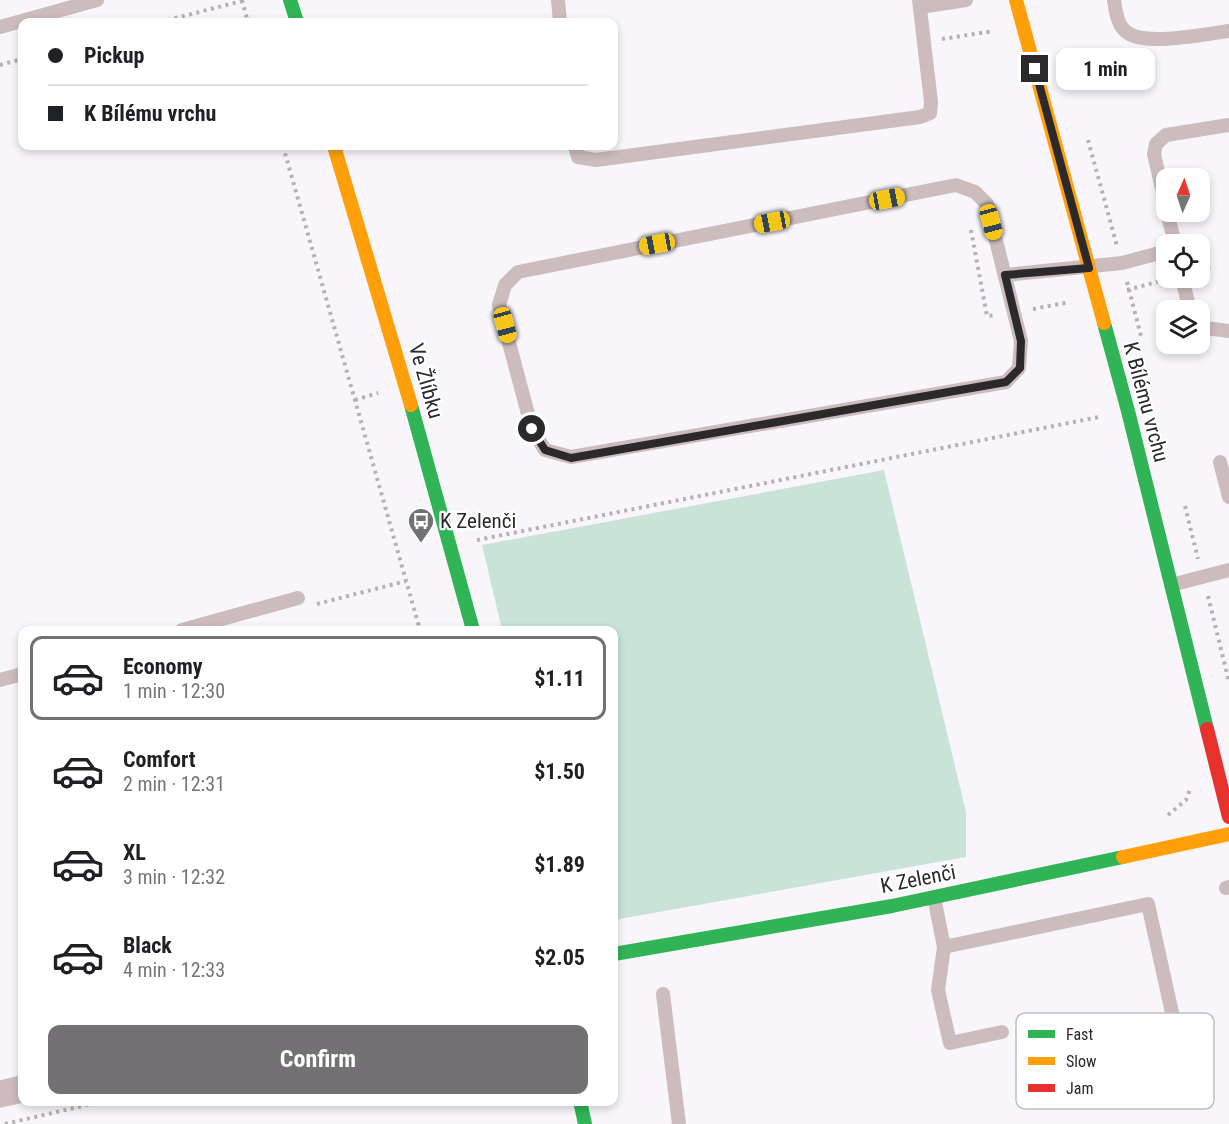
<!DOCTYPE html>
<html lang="en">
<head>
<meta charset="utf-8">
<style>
	:root { --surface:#fff; --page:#f6f6f6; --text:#202124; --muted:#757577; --line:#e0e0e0; --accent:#737173 }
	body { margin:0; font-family:"Roboto Condensed",sans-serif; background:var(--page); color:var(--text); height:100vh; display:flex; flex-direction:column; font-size:22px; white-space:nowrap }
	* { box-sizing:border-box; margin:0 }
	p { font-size:20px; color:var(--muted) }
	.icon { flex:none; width:33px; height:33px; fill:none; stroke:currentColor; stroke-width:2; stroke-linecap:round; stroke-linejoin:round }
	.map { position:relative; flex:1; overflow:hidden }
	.panel { position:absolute; left:18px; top:626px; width:600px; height:480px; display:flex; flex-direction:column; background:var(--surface); border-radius:12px; box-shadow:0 3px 9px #0003 }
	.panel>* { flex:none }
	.hud { position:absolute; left:18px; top:18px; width:600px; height:132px; border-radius:12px; box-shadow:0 3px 9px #0003; display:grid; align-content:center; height:132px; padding:0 30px; background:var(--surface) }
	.needle { width:39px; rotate:3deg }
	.fabs { position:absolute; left:1156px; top:168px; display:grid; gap:12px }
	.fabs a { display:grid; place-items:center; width:54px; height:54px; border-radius:12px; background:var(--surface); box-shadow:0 3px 9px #0003; font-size:30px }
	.end { position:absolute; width:27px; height:27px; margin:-14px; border:8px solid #2b292b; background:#fff; box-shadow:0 0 0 3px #fff }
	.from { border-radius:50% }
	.bubble { position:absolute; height:42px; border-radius:12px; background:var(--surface); box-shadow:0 3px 9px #0003; font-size:20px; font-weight:700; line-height:42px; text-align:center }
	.car { position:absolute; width:18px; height:36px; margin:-18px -9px; border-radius:8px; box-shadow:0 0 4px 2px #0007; background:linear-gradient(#f5c518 24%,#345 0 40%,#f5c518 0 76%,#345 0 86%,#f5c518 0) }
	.hud b { display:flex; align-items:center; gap:21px; height:57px; font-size:22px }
	.hud b+b { border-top:2px solid var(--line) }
	.hud i { width:15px; height:15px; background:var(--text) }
	ul { padding:10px 0 0; list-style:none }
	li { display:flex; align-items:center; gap:18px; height:84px; margin:0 12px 9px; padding:0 18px; border:3px solid transparent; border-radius:12px }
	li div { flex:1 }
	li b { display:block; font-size:22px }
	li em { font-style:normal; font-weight:700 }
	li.current { border-color:var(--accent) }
	li>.icon { width:54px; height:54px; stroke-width:1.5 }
	.action { display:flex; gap:12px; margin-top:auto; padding:12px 30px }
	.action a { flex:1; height:69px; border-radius:12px; background:var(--accent); color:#fff; font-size:24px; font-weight:700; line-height:69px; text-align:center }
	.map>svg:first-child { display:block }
	.green { fill:#c9e3d8 }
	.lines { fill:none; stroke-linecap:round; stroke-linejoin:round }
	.path { stroke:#baafb1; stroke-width:4; stroke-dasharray:3 4.5; stroke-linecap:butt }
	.lane { stroke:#ccbcbd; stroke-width:14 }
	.street { stroke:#ccbcbd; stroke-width:27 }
	.fast { stroke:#30b455; stroke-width:14 }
	.slow { stroke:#ff9f0a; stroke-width:14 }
	.jam { stroke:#e5322d; stroke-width:14 }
	.route { stroke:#2b292b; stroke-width:8 }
	.labels { text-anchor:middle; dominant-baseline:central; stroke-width:4.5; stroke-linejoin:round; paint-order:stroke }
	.street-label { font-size:21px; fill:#2b292b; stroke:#fff }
	.poi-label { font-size:21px; fill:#2b292b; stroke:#fff; text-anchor:start }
	.key { fill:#fff; stroke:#bfbfbf; stroke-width:1.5 }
	.key-label { font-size:16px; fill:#2b292b }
</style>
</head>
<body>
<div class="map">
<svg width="1229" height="1124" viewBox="0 0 1229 1124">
	<rect width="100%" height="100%" fill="#f8f6fa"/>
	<!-- green -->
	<path class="green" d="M884,470L966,812V857L614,920V630H502L482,545Z"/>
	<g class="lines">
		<!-- path -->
		<g class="path">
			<path d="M242,0L248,22"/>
			<path d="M160,22L242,1"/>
			<path d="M942,39L994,31"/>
			<path d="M0,65L22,59"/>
			<path d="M1088,140L1117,246"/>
			<path d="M283,146L420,630"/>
			<path d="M971,230L987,316L996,315"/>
			<path d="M1200,270L1211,267"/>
			<path d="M1127,282L1141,336"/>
			<path d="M1127,290L1164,280"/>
			<path d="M1033,309L1070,302"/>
			<path d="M355,400L378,393"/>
			<path d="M1185,506L1198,559"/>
			<path d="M477,540L1099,417"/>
			<path d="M1208,596L1229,682"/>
			<path d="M317,604L406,581"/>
			<path d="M1168,815L1186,800L1191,787"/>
			<path d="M5,1124L104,1101"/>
		</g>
		<!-- lane -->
		<g class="lane">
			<path d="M558,0L560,22"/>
			<path d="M1114,0C1116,12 1117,26 1128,33C1146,46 1206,34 1229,31"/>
			<path d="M920,7L966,0"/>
			<path d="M0,27L97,0"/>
			<path d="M575,146L578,157L596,160L920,117L930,113L931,102L919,0"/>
			<path d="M956,185L975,192L987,204L1021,341L1019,368L1006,382L571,457L545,450L532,429L499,305L505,285L518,272Z"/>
			<path d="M1167,210L1154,154L1156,144L1166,135L1229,125"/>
			<path d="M1167,212L1175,244"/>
			<path d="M1005,275L1122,263L1167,251"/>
			<path d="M1182,278L1189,307L1192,310"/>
			<path d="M1200,321L1206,328L1229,331"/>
			<path d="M1220,462L1229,497"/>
			<path d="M1171,585L1229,570"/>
			<path d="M182,630L298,598"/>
			<path d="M0,680L22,674"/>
			<path d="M1226,888L1229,887"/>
			<path d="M934,897L944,947L1148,904L1180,1049"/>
			<path d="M944,947L938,990L950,1043L1002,1032"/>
			<path d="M663,994L679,1124"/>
		</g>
		<!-- street -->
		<path class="street" d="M0,1094L22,1089"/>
		<!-- fast -->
		<g class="fast">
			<path d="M290,0L297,22"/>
			<path d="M1104,323L1128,411L1207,729"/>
			<path d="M411,405L473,630"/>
			<path d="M614,954L892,906L1123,857"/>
			<path d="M580,1101L585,1124"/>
		</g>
		<!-- slow -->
		<g class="slow">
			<path d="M1016,0L1104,323"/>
			<path d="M334,146L411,405"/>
			<path d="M1123,857L1229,834"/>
		</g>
		<!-- jam -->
		<path class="jam" d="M1207,729L1229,817"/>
	</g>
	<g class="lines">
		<!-- route -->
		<path class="route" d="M532,429L545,450L571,458L1006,382L1020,368L1021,341L1005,275L1089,268L1035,69"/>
	</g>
	<!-- icons -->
	<defs>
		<g id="bus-pin" transform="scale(1.35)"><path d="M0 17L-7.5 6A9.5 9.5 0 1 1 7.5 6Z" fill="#737173" stroke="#fff"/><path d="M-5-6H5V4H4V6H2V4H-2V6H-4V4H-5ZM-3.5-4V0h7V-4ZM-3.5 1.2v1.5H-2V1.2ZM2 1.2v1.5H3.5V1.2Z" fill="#fff"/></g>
	</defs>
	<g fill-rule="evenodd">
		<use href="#bus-pin" x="421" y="521"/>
	</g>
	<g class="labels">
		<!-- street labels -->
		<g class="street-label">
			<text transform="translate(426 381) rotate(74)">Ve Žlíbku</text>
			<text transform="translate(1146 402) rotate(75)">K Bílému vrchu</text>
			<text transform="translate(918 879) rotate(-11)">K Zelenči</text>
		</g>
		<!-- poi labels -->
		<g class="poi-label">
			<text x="440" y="521">K Zelenči</text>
		</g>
	</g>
	<!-- legend -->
	<rect x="1016" y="1013" width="198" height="96" rx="9" class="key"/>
	<rect x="1028" y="1030" width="27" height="8" fill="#30b455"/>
	<rect x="1028" y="1057" width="27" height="8" fill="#ff9f0a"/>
	<rect x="1028" y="1084" width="27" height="8" fill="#e5322d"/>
	<g class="key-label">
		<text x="1066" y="1040">Fast</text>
		<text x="1066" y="1067">Slow</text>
		<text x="1066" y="1094">Jam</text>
	</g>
</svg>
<div class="fabs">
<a><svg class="needle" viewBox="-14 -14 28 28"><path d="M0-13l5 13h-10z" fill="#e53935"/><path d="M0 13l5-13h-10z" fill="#757577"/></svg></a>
<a><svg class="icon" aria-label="locate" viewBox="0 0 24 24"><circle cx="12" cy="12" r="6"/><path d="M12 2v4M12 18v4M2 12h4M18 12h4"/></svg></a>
<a><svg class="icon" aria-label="layers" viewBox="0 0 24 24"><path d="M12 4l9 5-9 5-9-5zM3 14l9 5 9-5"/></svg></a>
</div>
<i class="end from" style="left:532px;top:429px"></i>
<i class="end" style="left:1035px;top:69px"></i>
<div class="bubble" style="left:1056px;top:48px;width:99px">1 min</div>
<i class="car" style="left:887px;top:199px;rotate:79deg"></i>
<i class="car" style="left:772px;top:222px;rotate:259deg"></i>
<i class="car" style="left:991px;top:222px;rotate:165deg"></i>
<i class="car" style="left:657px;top:244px;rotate:259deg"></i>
<i class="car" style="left:505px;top:325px;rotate:165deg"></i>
<div class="hud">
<b><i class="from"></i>Pickup</b>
<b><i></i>K Bílému vrchu</b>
</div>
<section class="panel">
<ul>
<li class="current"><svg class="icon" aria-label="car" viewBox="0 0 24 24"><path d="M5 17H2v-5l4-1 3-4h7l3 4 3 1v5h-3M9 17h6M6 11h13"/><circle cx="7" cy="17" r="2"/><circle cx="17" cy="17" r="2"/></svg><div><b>Economy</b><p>1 min · 12:30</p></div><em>$1.11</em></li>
<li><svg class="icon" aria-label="car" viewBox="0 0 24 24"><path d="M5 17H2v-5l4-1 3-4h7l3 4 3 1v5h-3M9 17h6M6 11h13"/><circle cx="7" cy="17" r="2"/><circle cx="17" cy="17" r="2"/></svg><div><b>Comfort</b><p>2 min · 12:31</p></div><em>$1.50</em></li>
<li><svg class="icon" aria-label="car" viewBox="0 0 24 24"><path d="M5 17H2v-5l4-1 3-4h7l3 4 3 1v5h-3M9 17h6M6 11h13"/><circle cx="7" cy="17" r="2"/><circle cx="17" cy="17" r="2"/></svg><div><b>XL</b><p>3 min · 12:32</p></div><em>$1.89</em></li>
<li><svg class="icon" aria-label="car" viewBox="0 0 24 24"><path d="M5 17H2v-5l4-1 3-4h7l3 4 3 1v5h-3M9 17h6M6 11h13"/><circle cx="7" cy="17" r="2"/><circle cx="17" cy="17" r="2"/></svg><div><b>Black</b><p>4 min · 12:33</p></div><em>$2.05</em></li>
</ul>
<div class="action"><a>Confirm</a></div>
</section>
</div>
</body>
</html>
